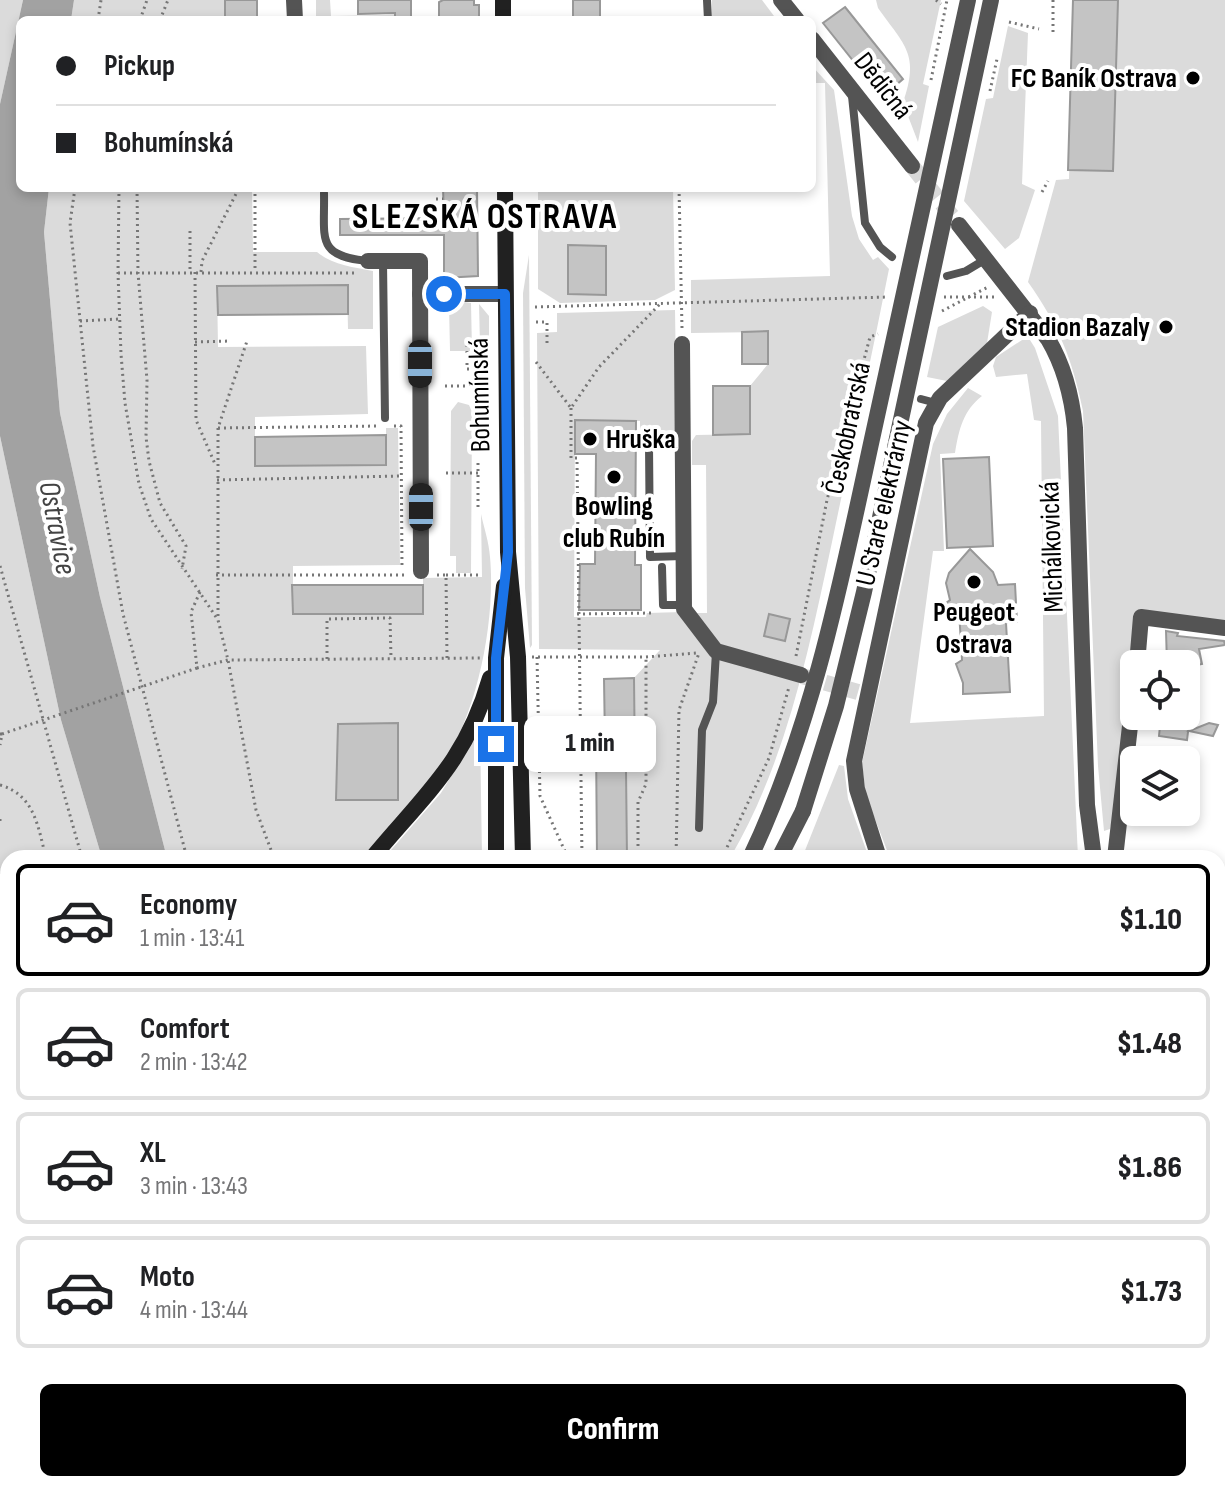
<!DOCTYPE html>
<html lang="en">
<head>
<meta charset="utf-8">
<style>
	:root { --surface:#fff; --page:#f2f2f2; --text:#202124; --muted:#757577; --line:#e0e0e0; --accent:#000 }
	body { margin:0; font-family:"Sofia Sans Condensed",sans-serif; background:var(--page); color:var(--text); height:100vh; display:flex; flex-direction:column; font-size:30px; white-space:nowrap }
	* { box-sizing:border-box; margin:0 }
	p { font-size:26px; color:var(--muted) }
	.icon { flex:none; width:44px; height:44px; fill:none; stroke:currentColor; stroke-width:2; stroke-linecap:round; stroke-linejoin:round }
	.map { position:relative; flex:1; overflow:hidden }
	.side { position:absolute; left:0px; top:850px; width:1226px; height:642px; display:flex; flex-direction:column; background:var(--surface); border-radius:24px 24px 0 0; box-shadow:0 4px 12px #0003 }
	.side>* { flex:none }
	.banner { position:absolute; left:16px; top:16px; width:800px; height:176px; border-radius:12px; box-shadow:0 4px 12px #0003; display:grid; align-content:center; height:176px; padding:0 40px; background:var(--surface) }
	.controls { position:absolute; left:1120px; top:650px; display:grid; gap:16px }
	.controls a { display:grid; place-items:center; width:80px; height:80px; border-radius:12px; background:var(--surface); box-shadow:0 4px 12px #0003; font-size:40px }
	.end { position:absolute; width:36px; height:36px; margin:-18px; border:10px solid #1a73e8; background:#fff; box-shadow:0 0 0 4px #fff }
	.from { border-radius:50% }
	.bubble { position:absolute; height:56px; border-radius:12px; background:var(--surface); box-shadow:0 4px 12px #0003; font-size:26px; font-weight:800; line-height:56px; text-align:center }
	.car { position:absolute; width:24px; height:48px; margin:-24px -12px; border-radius:10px; box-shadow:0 0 6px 2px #0007; background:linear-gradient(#222 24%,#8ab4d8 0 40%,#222 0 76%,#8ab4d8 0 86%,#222 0) }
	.banner b { display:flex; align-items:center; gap:28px; height:76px; font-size:30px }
	.banner b+b { border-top:2px solid var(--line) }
	.banner i { width:20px; height:20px; background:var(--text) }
	ul { padding:14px 0 0; list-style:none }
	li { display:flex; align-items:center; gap:24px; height:112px; margin:0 16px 12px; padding:0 24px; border:4px solid var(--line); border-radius:12px }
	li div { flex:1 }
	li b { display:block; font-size:30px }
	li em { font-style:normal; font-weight:800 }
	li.selected { border-color:var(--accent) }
	li>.icon { width:72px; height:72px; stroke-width:1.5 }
	.primary-button { display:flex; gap:16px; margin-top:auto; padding:16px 40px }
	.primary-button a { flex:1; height:92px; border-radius:12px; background:var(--accent); color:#fff; font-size:32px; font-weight:800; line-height:92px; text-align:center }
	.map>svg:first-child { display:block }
	.green { fill:#dbdbdb }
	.water { fill:#a2a2a2 }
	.building { fill:#c4c4c4; stroke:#989898; stroke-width:2 }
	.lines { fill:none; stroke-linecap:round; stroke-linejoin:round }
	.minor-tunnel { stroke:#d9d9d9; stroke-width:16; stroke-dasharray:16 8; stroke-linecap:butt }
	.path { stroke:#767676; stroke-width:3; stroke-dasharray:2 4; stroke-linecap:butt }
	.service { stroke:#545454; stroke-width:8 }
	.pedestrian { stroke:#545454; stroke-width:12 }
	.minor { stroke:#545454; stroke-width:16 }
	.tertiary { stroke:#545454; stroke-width:16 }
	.secondary { stroke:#212121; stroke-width:16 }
	.path-bridge { stroke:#767676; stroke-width:3; stroke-dasharray:2 4; stroke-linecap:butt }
	.tertiary-bridge { stroke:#545454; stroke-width:16 }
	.route { stroke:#1a73e8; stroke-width:10 }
	.poi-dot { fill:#000; stroke:#fff; stroke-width:3 }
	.labels { text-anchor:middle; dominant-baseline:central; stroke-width:8; stroke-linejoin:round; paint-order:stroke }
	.poi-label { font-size:28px; font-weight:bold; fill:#000; stroke:#fff; text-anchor:end }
	.street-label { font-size:28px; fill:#000; stroke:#fff }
	.water-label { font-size:30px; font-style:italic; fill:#434343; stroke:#fff }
	.district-label { font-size:36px; font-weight:bold; letter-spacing:2px; fill:#000; stroke:#fff }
</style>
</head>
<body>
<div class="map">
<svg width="1225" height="1491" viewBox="0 0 1225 1491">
	<rect width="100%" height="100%" fill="#fff"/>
	<!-- green -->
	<g class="green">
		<path d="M0,0H23L0,104Z"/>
		<path d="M74,0H225V19L227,20H71Z"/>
		<path d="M316,0H330L331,16L395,15V20H316Z"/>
		<path d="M712,0H762L777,20H712Z"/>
		<path d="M876,0H941L923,84L929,86L918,142L903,103C920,54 905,46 878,8Z"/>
		<path d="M1073,0H1225V628L1135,617L1114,814L1110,829L1104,831L1098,766L1083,411C1072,358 1059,326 1028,282L1056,180L1069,179Z"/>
		<path d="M1008,26L1028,33L1022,184L1035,190L1019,238L1005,249L964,201L986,99L993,98Z"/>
		<path d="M812,66L834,90L852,216L859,239L873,260L878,257L889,269C871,360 851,451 832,542C809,649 786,763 730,858H627L626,770H635L634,678L660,650L539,649L537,333L557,332V313L675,310L677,441H640V421H575L574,617H646L647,613L683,612L689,620L697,613H707L706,465H692V441L696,435L750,434V386L768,364V332L691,333V280L830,276L825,83H812Z"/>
		<path d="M49,188H252L253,252H317C332,265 353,267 373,271V329H348L347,285L217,286L218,347L366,346L368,414L255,417V466L386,465V428H398L400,565L293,566V614H423V578L482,577L481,514C484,528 489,542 490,557C496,620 477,718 439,769C416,800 387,829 362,858H167L100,597L60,413L44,232Z"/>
		<path d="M538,188H673L675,290L655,300L560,303L538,289Z"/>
		<path d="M529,255L532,645L530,648L525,588L523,293Z"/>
		<path d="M464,302L471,303L472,351H450L449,305Z"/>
		<path d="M479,304L489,316V334L481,387Z"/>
		<path d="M983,306L992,312L987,343L947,381L927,377L938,327Z"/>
		<path d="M1022,340H1030L1035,348L1058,416L1078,858H890L866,796L862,763L933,444L947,414L968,388L982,396C963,411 959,429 955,453L940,454L944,551H933L910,723L1044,716L1041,421L1034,420L1027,374L996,377L993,366L996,357Z"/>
		<path d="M458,402L469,405L472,412L471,573H456V556H450L451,411Z"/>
		<path d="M0,436L61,720L102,858H8V934L4,936L0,927Z"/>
		<path d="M480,728L482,858H384L441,793Z"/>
		<path d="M839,765L844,766L848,799L869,858H802Z"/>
		<path d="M8,1030V1186L0,1166V1144L3,1142L0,1135V1033Z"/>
		<path d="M396,1484H530L535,1491H399Z"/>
		<path d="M719,1484H817L818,1491H720Z"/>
	</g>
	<!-- water -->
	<g class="water">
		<path d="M23,0H74L71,20H20V188H49L44,232L60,413L100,597L167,858H102L61,720L0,436V104Z"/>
		<path d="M333,1484H396L399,1491H337Z"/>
	</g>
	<!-- building -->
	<g class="building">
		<path d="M225,0H257V20L225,19Z"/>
		<path d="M358,0H411V20H395V13L358,14Z"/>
		<path d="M443,0H474V5H479V20H439V2Z"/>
		<rect x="573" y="0" width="27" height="20"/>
		<path d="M1073,0H1118L1113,171L1068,170Z"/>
		<path d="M845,7L903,79L882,97L823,23Z"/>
		<path d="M443,188H477L478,276L444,278V235H340V219L444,218Z"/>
		<path d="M568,245L606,246V295L568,294Z"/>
		<path d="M348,285V314L218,315L217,286Z"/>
		<path d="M768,331V364H742V332Z"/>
		<path d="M713,386H750V434L713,435Z"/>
		<path d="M575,420L636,421L635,565H641V610H579L580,564H595L596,454H575Z"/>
		<path d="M386,435V465L255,466V437Z"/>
		<path d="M989,457L993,546L947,548L943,459Z"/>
		<path d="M970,549L993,572L998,585L1015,584L1017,622L1006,623L1010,692L963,694V683L956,664L962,660L959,611L946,603L950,600L946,583L949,573Z"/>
		<path d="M292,585H423V614H293Z"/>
		<path d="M769,614L790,619L785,641L764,636Z"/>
		<path d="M1166,631L1178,633L1177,636L1224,641L1225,645L1199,649L1202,664L1186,667V664H1167Z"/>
		<path d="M634,678L635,770H626L627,858H597L596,743H605L604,679Z"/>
		<path d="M1161,716H1190L1187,740L1159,736Z"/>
		<path d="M398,723V800H336L338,724Z"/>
		<path d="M1209,723L1218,725L1213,736L1189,731Z"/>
	</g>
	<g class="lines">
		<!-- minor-tunnel -->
		<g class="minor-tunnel">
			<path d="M912,166L959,225"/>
			<path d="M802,676L858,692"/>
		</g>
		<!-- path -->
		<g class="path">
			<path d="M936,0L941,4"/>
			<path d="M1053,0V36"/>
			<path d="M98,20L101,0"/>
			<path d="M140,20L147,0"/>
			<path d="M160,20L168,0"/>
			<path d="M1009,22L1039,29"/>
			<path d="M75,188L70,223L93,446L123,614L187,858"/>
			<path d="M119,188L118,273L121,354L125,403L139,484L151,519L218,620L228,660L256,810L274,858"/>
			<path d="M137,188L138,273L147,380L146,437L149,461L160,503L186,546L182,569"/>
			<path d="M255,188V272"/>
			<path d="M285,188V193"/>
			<path d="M679,188L682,328"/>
			<path d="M1042,192L1048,181"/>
			<path d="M436,199H443"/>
			<path d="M190,231V272"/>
			<path d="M195,272L196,420L215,464"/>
			<path d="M201,272L202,261L239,188"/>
			<path d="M118,273H358"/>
			<path d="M944,297H996"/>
			<path d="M535,307L888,297"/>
			<path d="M942,311L988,287"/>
			<path d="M80,321L119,319"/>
			<path d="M536,322H547V345"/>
			<path d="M195,342L231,341"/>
			<path d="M467,345V369H477"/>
			<path d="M536,362L571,408L599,367L660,304"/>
			<path d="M445,386H477"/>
			<path d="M571,408V458H577L582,858"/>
			<path d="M394,426H401L402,569"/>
			<path d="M218,428L378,426"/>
			<path d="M478,463V510"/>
			<path d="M446,473H478"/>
			<path d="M217,480L401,476"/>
			<path d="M0,566L82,858"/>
			<path d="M216,575H404"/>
			<path d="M437,575H446L447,658"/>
			<path d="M446,575H480"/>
			<path d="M200,592L191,612L197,668L228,660L481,658"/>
			<path d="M577,614L653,613"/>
			<path d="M218,616V428L247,341"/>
			<path d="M796,656L827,500L870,337L878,334"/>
			<path d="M532,657H646L697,653"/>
			<path d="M537,657L540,796L568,858"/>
			<path d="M327,659V619L390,618L391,658"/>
			<path d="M0,734H2L0,745"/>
			<path d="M0,785C35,795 38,827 46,858"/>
			<path d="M0,819V825"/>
			<path d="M638,858V802L646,784V657"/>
			<path d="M676,858L679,710L699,653"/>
			<path d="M722,858L769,758L789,687"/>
			<path d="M0,873L8,894"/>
			<path d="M1218,1045L1225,1046"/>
			<path d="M0,1065L8,1062"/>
			<path d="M0,1100L8,1105"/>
			<path d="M0,1289L8,1284"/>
			<path d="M0,1367L8,1360"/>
			<path d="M289,1484L292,1491"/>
			<path d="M308,1484L311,1491"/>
			<path d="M421,1484L425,1491"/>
			<path d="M479,1484L483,1491"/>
			<path d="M734,1484L747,1491"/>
			<path d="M944,1484L945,1491"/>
			<path d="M969,1484L971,1491"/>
			<path d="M1047,1484L1049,1491"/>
			<path d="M1032,1486L1040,1484"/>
			<path d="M272,1491L286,1484"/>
			<path d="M792,1491L796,1484"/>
		</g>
		<!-- service -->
		<g class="service">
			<path d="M707,0L708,20"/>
			<path d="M852,96L865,223L880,247L892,257"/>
			<path d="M324,193C325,238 315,256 368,261"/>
			<path d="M383,262L385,418"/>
			<path d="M947,276L966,271L986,259"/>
			<path d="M921,399L936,403"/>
			<path d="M683,444L649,445L650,557L683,556"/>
			<path d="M662,567L663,605H684"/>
			<path d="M699,828L702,730L713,702L716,652"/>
			<path d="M130,1484L133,1491"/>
			<path d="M241,1484L245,1491"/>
		</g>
		<!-- pedestrian -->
		<g class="pedestrian">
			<path d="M700,1484L702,1491"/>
			<path d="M823,1484L825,1491"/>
			<path d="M921,1484L923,1491"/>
		</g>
		<!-- minor -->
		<g class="minor">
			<path d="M294,0L295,20"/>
			<path d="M781,0L797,20"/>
			<path d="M812,39L912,166"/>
			<path d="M959,225L1048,339C1064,366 1072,397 1075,428L1087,805L1094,858"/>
			<path d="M368,261H420L421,571"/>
			<path d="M420,294H505"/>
			<path d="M682,344L684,609L716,651L801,675"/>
			<path d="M1137,664L1141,617L1225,628"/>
			<path d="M879,858L857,789L854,761L926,423L940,398L1030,313"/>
			<path d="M1115,858L1134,691"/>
			<path d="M1218,1112L1225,1120"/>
			<path d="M1218,1312L1225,1314"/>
		</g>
		<!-- tertiary -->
		<path class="tertiary" d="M779,858L803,811"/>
		<!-- secondary -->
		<g class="secondary">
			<path d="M503,0V20"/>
			<path d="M505,188L508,552L518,657L523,858"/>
			<path d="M372,858C425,794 466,762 490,678"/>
			<path d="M496,858V658L504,586"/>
			<path d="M0,1328L8,1324"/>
			<path d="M540,1484L544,1491"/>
			<path d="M567,1484L570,1491"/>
			<path d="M596,1484L599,1491"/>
		</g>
		<!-- path-bridge -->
		<g class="path-bridge">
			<path d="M931,80L947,0"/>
			<path d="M990,91L997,59"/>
			<path d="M2,734L197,668"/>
		</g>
		<!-- tertiary-bridge -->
		<g class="tertiary-bridge">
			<path d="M803,811L836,706L864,592L991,0"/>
			<path d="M750,858C813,725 841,582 872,439C904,293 936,147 968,0"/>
		</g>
	</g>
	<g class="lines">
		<!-- route -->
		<path class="route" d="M444,294H505L508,552L496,658V744"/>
	</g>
	<!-- markers -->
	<g class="poi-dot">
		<circle cx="1193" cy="78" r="8"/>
		<circle cx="1166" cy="327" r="8"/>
		<circle cx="590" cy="439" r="8"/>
		<circle cx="614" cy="477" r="8"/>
		<circle cx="974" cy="582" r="8"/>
	</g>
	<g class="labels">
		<!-- poi labels -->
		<g class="poi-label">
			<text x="1177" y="78">FC Baník Ostrava</text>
			<text x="1150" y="327">Stadion Bazaly</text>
			<text x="606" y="439" text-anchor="start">Hruška</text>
			<text x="614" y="506" text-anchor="middle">Bowling<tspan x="614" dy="32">club Rubín</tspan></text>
			<text x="974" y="612" text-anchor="middle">Peugeot<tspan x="974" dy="32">Ostrava</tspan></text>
		</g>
		<!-- street labels -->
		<g class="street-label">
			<text transform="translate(883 86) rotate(52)">Dědičná</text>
			<text transform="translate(480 395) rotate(-91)">Bohumínská</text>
			<text transform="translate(848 428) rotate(-78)">Českobratrská</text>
			<text transform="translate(884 503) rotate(-77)">U Staré elektrárny</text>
			<text transform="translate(1052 547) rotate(-92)">Michálkovická</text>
		</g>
		<!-- water labels -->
		<g class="water-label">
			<text transform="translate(57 528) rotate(79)">Ostravice</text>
		</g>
		<!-- district labels -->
		<g class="district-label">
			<text x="485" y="217">SLEZSKÁ OSTRAVA</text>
		</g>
	</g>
</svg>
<div class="controls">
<a><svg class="icon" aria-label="locate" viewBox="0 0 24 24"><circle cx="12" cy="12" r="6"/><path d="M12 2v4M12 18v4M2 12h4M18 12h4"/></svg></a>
<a><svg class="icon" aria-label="layers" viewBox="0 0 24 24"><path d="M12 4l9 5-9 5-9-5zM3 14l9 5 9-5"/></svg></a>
</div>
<i class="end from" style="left:444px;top:294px"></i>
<i class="end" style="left:496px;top:744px"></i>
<div class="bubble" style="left:524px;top:716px;width:132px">1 min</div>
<i class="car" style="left:420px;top:364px;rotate:180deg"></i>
<i class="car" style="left:421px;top:507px;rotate:0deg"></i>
<div class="banner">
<b><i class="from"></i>Pickup</b>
<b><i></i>Bohumínská</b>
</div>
<section class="side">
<ul>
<li class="selected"><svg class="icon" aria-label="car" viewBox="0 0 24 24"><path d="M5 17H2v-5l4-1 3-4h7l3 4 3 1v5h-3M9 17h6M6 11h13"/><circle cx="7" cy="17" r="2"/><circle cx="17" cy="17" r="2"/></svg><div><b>Economy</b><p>1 min · 13:41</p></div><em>$1.10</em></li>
<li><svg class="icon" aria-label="car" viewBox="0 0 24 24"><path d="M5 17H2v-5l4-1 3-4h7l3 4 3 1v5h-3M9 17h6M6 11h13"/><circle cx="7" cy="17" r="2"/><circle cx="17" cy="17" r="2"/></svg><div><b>Comfort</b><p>2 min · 13:42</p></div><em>$1.48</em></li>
<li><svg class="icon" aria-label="car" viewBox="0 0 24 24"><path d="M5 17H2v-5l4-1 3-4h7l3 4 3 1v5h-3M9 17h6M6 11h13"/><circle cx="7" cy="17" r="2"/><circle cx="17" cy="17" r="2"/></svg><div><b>XL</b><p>3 min · 13:43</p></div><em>$1.86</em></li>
<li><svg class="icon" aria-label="car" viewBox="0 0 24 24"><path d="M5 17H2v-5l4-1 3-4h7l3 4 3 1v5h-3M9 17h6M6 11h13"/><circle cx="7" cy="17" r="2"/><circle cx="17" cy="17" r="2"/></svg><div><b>Moto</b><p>4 min · 13:44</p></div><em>$1.73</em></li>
</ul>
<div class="primary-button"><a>Confirm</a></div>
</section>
</div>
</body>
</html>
